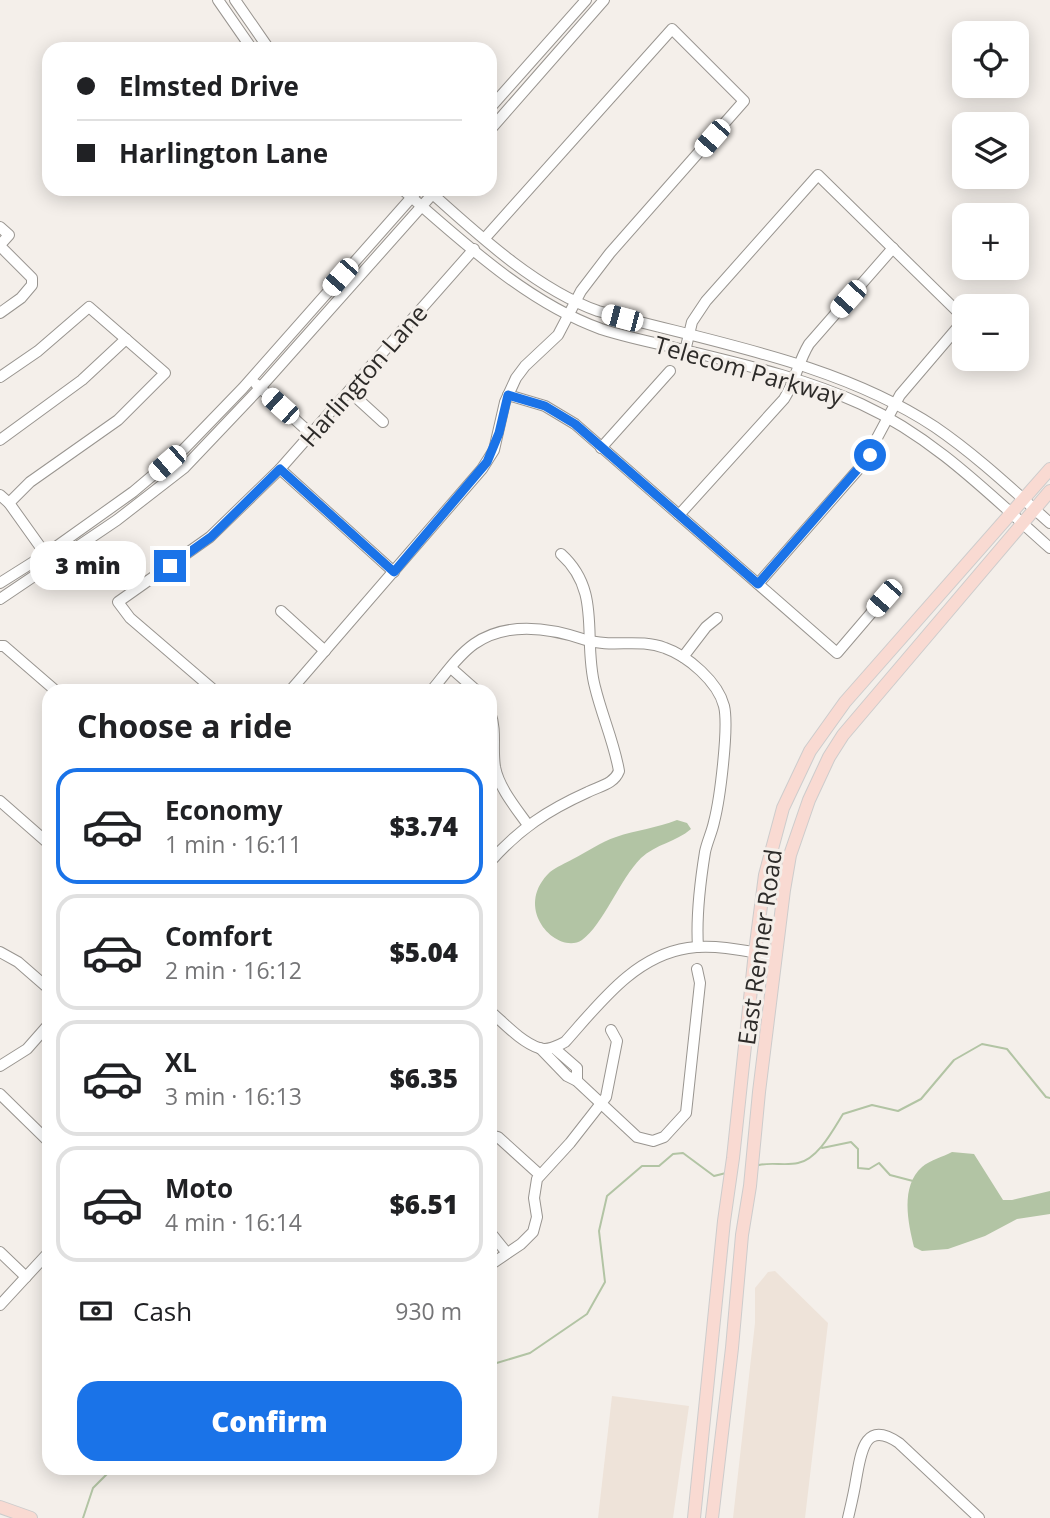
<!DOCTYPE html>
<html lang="en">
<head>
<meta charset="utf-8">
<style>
	:root { --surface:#fff; --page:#f6f6f6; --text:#202124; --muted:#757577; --line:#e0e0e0; --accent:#1a73e8 }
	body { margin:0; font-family:"Open Sans",sans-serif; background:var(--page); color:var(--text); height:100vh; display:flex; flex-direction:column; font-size:26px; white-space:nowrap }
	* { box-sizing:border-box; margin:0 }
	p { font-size:23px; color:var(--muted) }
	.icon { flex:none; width:38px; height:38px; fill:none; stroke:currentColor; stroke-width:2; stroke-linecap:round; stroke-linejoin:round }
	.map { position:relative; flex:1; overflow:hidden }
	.drawer { position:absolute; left:42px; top:684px; width:455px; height:791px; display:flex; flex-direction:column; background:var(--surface); border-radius:21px; box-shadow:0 4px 18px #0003 }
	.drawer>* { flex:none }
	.banner { position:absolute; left:42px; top:42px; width:455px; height:154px; border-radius:21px; box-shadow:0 4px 18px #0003; display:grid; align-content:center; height:154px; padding:0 35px; background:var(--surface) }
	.tools { position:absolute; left:952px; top:21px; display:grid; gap:14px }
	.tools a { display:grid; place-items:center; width:77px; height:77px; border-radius:14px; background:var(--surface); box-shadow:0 4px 18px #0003; font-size:35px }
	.end { position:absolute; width:32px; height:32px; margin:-16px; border:9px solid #1a73e8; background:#fff; box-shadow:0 0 0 4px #fff }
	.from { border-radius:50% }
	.bubble { position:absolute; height:49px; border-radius:21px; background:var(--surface); box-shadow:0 4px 18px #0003; font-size:23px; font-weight:800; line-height:49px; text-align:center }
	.car { position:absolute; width:21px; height:42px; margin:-21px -10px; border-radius:9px; box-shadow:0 0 5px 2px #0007; background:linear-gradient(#fff 24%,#345 0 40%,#fff 0 76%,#345 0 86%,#fff 0) }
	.banner b { display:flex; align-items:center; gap:24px; height:66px; font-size:26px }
	.banner b+b { border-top:2px solid var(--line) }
	.banner i { width:18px; height:18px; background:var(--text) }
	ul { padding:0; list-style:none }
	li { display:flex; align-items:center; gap:21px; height:116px; margin:0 14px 10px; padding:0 21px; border:4px solid var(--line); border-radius:21px }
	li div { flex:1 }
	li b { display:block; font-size:26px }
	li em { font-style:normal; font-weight:800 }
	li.current { border-color:var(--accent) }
	li>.icon { width:63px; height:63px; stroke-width:1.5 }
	h2 { padding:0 35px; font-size:32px; line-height:84px }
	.pay { display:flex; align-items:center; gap:18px; height:77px; padding:0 35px; font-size:26px }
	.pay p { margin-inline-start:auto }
	.cta { display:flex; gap:14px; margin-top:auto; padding:14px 35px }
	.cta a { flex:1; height:80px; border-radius:21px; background:var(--accent); color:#fff; font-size:28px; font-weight:800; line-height:80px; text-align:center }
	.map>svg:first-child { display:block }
	.built { fill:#eee3d9 }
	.water { fill:#b2c4a4 }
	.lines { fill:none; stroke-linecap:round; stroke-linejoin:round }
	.stream { stroke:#b2c4a4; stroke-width:2 }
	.minor-casing { stroke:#999590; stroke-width:12 }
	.major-casing { stroke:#cdcccc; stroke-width:14 }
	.minor { stroke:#fff; stroke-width:10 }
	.major { stroke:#f9dad2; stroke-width:12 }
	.route { stroke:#1a73e8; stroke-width:9 }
	.labels { text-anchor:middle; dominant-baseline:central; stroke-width:6; stroke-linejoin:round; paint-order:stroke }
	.street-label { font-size:24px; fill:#2d2b29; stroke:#f4efea }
</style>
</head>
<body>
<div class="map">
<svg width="1050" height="1518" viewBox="0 0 1050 1518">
	<rect width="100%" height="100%" fill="#f4efea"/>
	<!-- built -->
	<g class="built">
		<path d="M775,1271L828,1323L805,1518H733L755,1323V1288L768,1272Z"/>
		<path d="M612,1396L689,1406L673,1518H598Z"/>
	</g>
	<!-- water -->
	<g class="water">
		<path d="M677,820L687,823L691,829C676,842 656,844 641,858C620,879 603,925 582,940C558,956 511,909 550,872C556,867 566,863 573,859C587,852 601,842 616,837C636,830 657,828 677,820Z"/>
		<path d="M952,1152L974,1154L1003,1200H1012L1050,1191V1214L1017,1219L985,1236L948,1249L922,1251L914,1247C908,1223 900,1186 922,1167C930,1160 943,1157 952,1152Z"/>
	</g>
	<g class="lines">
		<!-- stream -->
		<g class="stream">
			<path d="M822,1148L851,1142L858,1149V1168L869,1169L879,1163L890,1175L913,1181"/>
			<path d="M759,1165C772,1162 785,1166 798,1163C818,1159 833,1130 843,1114L872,1105L898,1111L921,1099L954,1060L982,1044L1007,1049L1046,1097L1050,1098"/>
			<path d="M490,1365L530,1353L587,1314L605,1282L599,1231L607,1196L642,1166H659L673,1154L683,1153L714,1176L726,1173"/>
			<path d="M83,1518L93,1488L113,1468"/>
		</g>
		<!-- minor casing -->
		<g class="minor-casing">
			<g id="minor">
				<path d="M218,0L252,49"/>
				<path d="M235,0L269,49"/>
				<path d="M490,108L586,0"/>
				<path d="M490,130L604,0"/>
				<path d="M402,189C462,241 526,302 601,329C623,336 645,341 668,346C732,362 800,376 861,404C935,438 990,495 1050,548"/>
				<path d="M427,189C476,233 536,289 598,311C710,342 837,362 935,427C976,455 1013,490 1050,523"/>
				<path d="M0,227L9,235L0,245"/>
				<path d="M0,246L32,278V285L21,298L0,313"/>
				<path d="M685,351L692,322L706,301L818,175L964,318"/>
				<path d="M0,377L38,351L89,307L165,373L118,420L30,482L9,503"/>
				<path d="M256,384L311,434"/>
				<path d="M349,391L383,422"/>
				<path d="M508,395L545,406L575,424L837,653L884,598"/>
				<path d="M0,440L82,380L126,339"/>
				<path d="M601,448L670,371"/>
				<path d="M280,469L394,572"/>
				<path d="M0,495L9,503L49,559"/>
				<path d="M679,515L784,399C795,382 798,362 809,344L893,248"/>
				<path d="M0,583L46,554L133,492L184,449L243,388L419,189"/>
				<path d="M758,584L863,464L900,395L964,320"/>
				<path d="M0,599L117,520L184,468L260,388L437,189"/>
				<path d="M281,611L325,651"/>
				<path d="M0,646H4L56,691"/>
				<path d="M683,657L706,627L717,618"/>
				<path d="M451,668L477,691"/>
				<path d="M215,691L130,618L118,602L210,537L280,469L474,249"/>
				<path d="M290,691L482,469L494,450L505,402L516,378L525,366L558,335L581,291L610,253L744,101L672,29L485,238"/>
				<path d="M431,691C444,676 457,656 474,644C507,621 551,628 586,640C612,648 639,638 665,648C688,656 718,682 724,706C729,727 720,799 714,822C712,832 707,842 705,852C700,883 696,917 698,947"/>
				<path d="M490,712C497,731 492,748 495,767C499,788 516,808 528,825"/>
				<path d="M0,801L49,844"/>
				<path d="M490,862C519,829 548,810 588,792C600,786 614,784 619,771C614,742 602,716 595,687C582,639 603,592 561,554"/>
				<path d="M0,952L18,962L49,989"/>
				<path d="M490,1011C504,1023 521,1042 539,1048C548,1051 557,1046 565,1042C599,1004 634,956 688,948C716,944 747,951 775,956"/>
				<path d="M540,1048L567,1076L577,1081L637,1137L653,1141L664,1137L686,1113L700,983L697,969"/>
				<path d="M554,1048L577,1068V1081"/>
				<path d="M0,1066L27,1049L49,1024"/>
				<path d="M0,1094L49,1142"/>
				<path d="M490,1135L498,1137L540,1175"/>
				<path d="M490,1232L507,1253"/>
				<path d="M0,1252L26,1277"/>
				<path d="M490,1265L521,1244L533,1232L537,1217L534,1198L537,1179L570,1143L606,1097L617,1041L611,1030"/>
				<path d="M0,1305L49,1252"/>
				<path d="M848,1518C851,1505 854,1493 856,1480C861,1453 864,1419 899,1443L979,1518"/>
			</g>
		</g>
		<!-- major casing -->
		<g class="major-casing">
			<g id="major">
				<path d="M0,1507L31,1518"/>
				<path d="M694,1518L724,1221L733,1158L755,952L765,875L783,808L810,751L845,702L1050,469"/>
				<path d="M712,1518L732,1348L742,1235L750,1186L759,1092L784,890L790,855L809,800L829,757L843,735L1050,491"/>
			</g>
		</g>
		<!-- minor -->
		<use href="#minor" class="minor"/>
		<!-- major -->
		<use href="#major" class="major"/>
	</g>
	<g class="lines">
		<!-- route -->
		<path class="route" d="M170,566L211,537L280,469L394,572L487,462L499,433L508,395L545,406L575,424L758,584L870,455"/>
	</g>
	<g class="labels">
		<!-- street labels -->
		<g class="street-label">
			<text transform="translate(749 370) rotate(16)">Telecom Parkway</text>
			<text transform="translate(363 375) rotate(-49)">Harlington Lane</text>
			<text transform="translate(759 947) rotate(-82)">East Renner Road</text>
		</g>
	</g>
</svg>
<div class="tools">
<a><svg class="icon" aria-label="locate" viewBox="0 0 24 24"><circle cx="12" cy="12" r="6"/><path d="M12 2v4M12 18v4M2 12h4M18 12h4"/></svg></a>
<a><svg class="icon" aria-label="layers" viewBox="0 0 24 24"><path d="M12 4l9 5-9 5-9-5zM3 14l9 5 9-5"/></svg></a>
<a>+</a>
<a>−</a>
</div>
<i class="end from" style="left:870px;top:455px"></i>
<i class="end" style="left:170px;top:566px"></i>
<div class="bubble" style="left:30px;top:541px;width:116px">3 min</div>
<i class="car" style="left:712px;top:138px;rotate:221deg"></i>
<i class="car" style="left:340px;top:277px;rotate:221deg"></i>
<i class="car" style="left:848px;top:299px;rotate:222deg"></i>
<i class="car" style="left:622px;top:318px;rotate:285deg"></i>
<i class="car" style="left:280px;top:406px;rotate:312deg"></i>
<i class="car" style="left:167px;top:463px;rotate:229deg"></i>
<i class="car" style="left:884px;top:598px;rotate:221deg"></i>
<div class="banner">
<b><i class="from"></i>Elmsted Drive</b>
<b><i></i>Harlington Lane</b>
</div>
<section class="drawer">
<h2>Choose a ride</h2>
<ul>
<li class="current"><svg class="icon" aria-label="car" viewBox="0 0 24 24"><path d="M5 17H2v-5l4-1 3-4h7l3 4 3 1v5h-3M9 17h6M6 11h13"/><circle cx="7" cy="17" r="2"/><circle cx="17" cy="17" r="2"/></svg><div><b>Economy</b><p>1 min · 16:11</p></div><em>$3.74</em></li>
<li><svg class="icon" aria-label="car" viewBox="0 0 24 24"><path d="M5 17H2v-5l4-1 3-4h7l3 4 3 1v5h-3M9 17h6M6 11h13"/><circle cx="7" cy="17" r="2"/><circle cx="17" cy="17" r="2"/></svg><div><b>Comfort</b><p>2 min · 16:12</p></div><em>$5.04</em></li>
<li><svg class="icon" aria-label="car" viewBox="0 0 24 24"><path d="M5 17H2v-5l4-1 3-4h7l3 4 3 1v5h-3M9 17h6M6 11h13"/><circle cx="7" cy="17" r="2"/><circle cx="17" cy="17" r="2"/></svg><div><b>XL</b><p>3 min · 16:13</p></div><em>$6.35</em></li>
<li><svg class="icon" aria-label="car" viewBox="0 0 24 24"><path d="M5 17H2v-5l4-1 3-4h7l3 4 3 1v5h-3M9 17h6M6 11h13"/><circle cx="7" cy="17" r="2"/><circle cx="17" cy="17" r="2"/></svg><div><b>Moto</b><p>4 min · 16:14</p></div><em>$6.51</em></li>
</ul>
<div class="pay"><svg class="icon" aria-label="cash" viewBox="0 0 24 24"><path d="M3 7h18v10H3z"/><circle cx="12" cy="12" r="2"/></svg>Cash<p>930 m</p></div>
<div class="cta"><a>Confirm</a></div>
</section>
</div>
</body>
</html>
